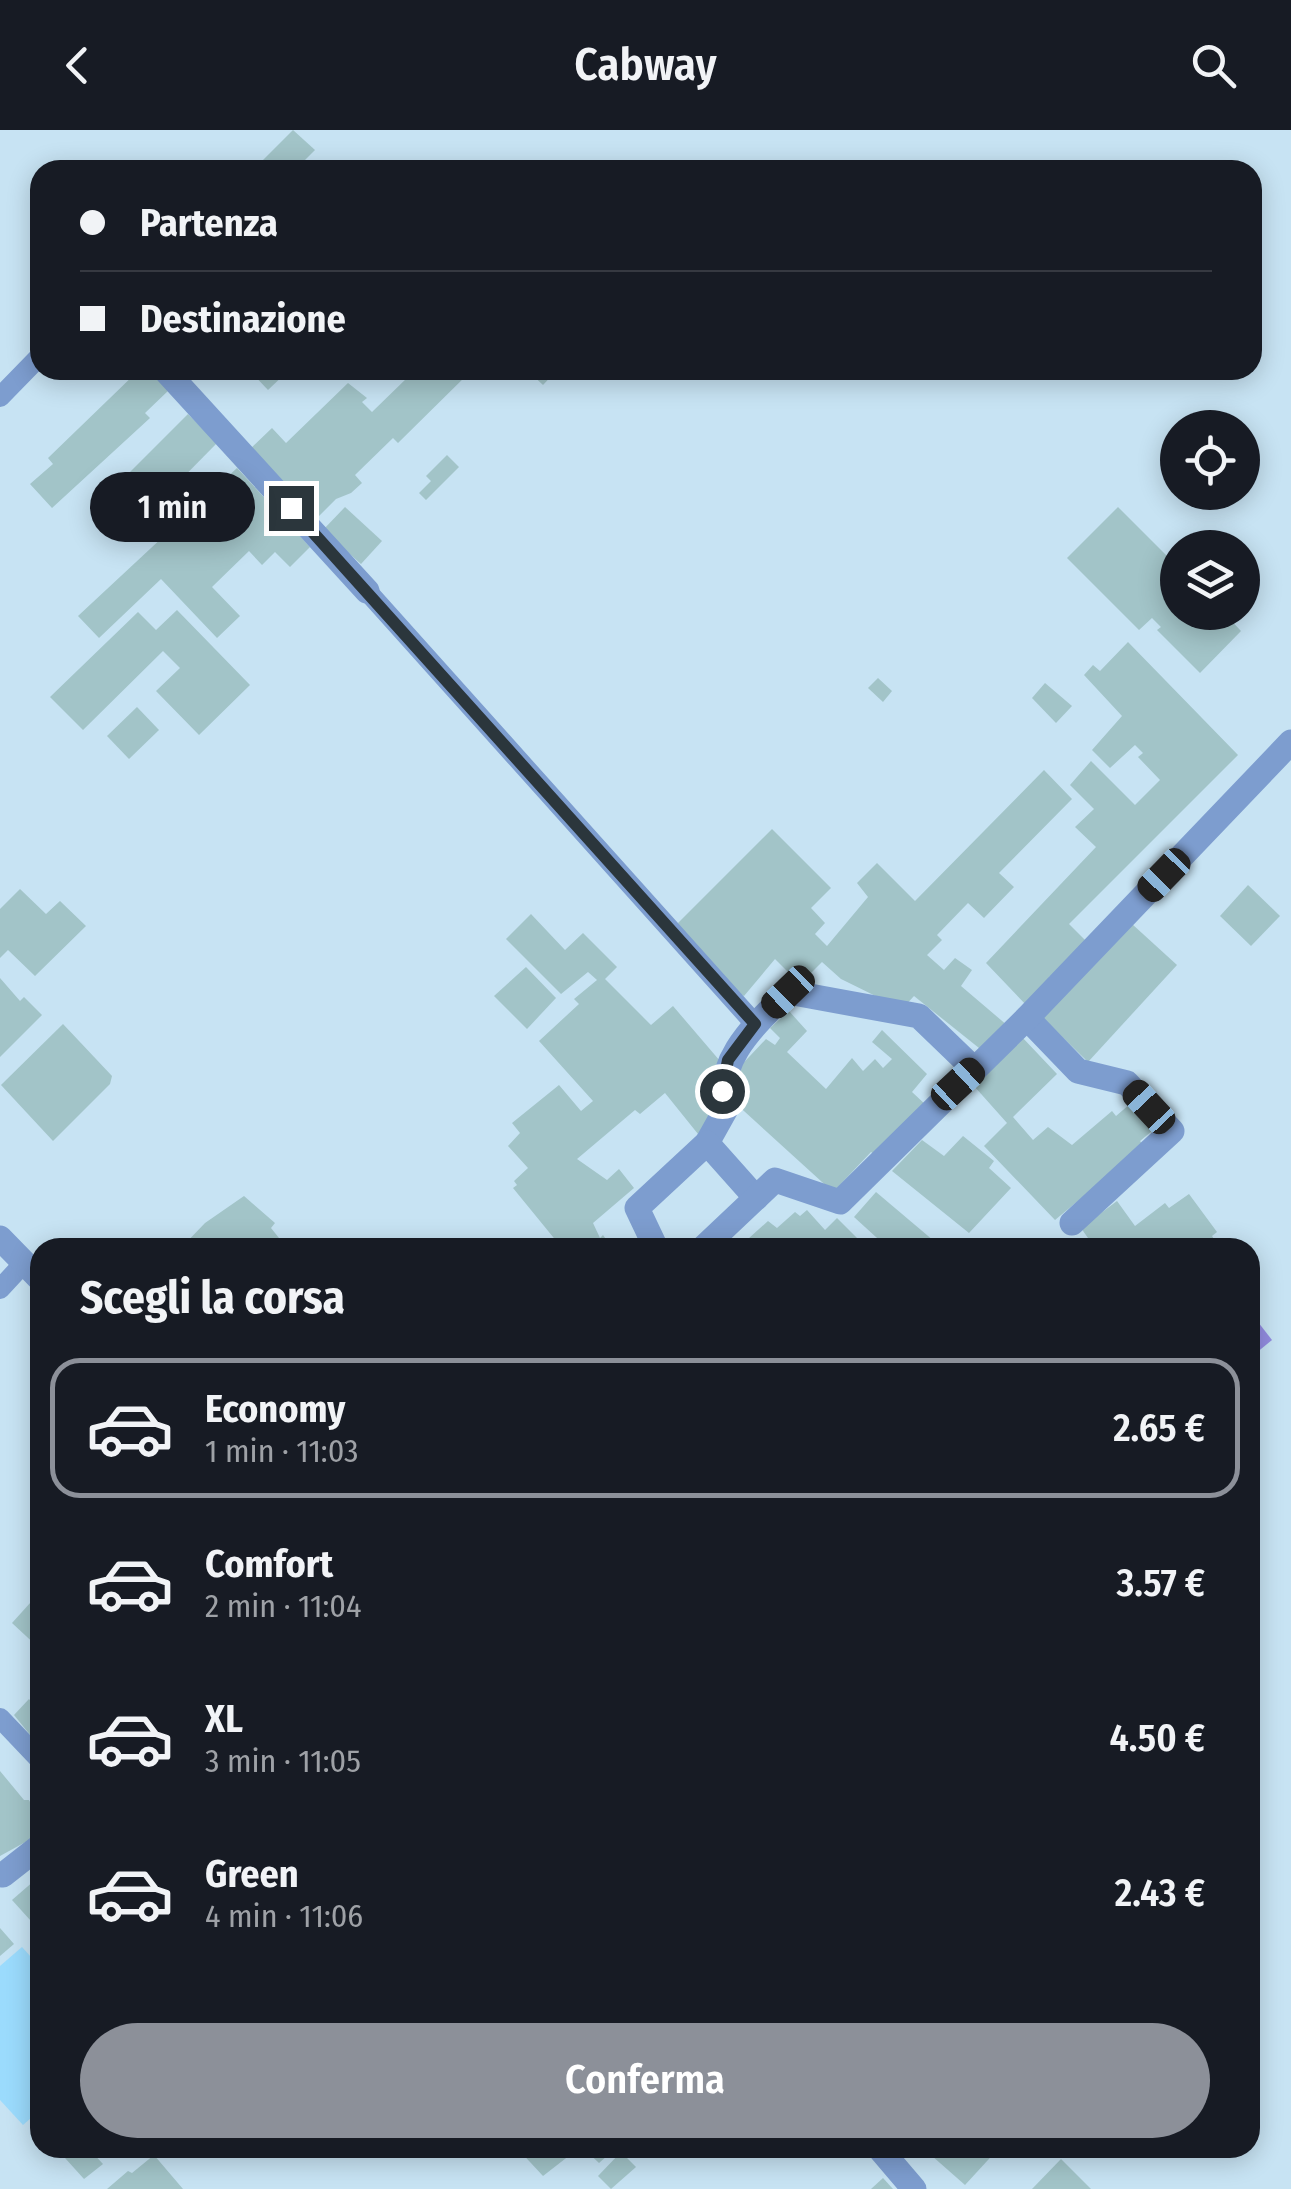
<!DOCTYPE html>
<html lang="it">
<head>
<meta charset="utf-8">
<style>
	:root { --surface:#171b24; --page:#20242c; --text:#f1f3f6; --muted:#9ea1a6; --line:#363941; --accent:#8c9099 }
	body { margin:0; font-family:"Fira Sans Condensed",sans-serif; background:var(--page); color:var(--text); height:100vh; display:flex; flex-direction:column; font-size:38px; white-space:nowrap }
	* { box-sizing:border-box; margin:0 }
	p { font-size:32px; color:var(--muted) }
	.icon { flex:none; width:55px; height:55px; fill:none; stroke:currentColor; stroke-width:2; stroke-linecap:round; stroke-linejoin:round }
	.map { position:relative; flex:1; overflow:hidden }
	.details { position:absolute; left:30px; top:1108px; width:1230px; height:920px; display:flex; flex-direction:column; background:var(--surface); border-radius:30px; box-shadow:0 5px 25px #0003 }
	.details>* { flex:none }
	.guide { position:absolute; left:30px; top:30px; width:1232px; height:220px; border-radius:30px; box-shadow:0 5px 25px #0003; display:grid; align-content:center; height:220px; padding:0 50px; background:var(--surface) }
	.tools { position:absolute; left:1160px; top:280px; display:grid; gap:20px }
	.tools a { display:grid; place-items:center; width:100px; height:100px; border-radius:50%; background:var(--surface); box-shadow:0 5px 25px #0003; font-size:50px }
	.end { position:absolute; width:45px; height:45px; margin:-22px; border:12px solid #2b363c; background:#fff; box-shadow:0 0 0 5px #fff }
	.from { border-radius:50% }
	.bubble { position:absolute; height:70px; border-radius:35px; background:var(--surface); box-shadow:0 5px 25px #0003; font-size:32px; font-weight:600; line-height:70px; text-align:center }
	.car { position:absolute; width:30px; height:60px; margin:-30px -15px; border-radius:12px; box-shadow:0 0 8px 2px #0007; background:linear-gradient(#222 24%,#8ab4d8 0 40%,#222 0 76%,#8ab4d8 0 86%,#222 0) }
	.guide b { display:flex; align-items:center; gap:35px; height:95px; font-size:38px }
	.guide b+b { border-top:2px solid var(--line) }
	.guide i { width:25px; height:25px; background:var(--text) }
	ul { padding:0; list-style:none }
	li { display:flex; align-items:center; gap:30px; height:140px; margin:0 20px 15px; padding:0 30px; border:5px solid transparent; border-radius:30px }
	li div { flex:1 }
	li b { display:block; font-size:38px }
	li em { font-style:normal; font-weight:600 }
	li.current { border-color:var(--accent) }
	li>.icon { width:90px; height:90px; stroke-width:1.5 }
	h2 { padding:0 50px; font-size:45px; line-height:120px }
	.primary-button { display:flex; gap:20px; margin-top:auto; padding:20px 50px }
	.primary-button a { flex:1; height:115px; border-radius:60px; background:var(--accent); color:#fff; font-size:40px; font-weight:600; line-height:115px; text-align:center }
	header { display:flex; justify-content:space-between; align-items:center; height:130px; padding:0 50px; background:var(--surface); font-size:45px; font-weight:600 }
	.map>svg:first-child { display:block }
	.green { fill:#9bdbfd }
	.water { fill:#938ce1 }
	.building { fill:#a2c4c8 }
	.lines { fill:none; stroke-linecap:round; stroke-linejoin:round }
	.service { stroke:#7d9dcf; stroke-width:20 }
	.minor { stroke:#7d9dcf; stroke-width:25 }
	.tertiary { stroke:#7d9dcf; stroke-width:25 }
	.route { stroke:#2b363c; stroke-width:12 }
</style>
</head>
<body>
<header><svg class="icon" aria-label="back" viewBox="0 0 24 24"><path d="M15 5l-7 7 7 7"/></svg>Cabway<svg class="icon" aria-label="search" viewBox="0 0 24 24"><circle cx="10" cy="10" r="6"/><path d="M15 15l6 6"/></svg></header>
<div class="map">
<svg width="1291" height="2059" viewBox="0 0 1291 2059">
	<rect width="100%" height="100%" fill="#c7e3f3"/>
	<!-- green -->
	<path class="green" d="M22,1817L40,1837V1980L23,1995L0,1970V1836Z"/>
	<!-- water -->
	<path class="water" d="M1258,1192L1272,1210L1250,1228V1198Z"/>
	<!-- building -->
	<g class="building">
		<path d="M293,0L315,20L295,40H253Z"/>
		<path d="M139,240H152L170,259L145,283L150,288L52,378L30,354L53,334L48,328Z"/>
		<path d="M249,240H289L268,260Z"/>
		<path d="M404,240H472L398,313L393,308L355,345L362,353L351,363L336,369L314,391L247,322L272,298L286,313L348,253L367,268L362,272L372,282L409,246Z"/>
		<path d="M527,240H557L543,255Z"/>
		<path d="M188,284L217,313L150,381L120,352Z"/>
		<path d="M447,325L459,337L426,370L419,363L431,351L426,346Z"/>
		<path d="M237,338L310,417L290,437L275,422L262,435L249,421L212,457L240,486L217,508L161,449L99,508L78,486Z"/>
		<path d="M345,377L382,411L361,434L323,400Z"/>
		<path d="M1118,377L1178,437V482H1223L1241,501L1200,543L1157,500L1161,497L1152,488L1139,500L1067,428Z"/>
		<path d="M177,480L250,555L199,605L156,561L180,538L163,521L83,600L50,567L138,482L156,500Z"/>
		<path d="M1128,512L1238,625L1069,794L1088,813L1053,848L1050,846L1029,878L986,833L1096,717L1075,697L1094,679L1070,655L1091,631L1135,675L1160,650L1138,627L1143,623L1135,615L1110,638L1092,620L1122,586L1084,545L1093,535L1100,541Z"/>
		<path d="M878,548L892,561L883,572L868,558Z"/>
		<path d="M1045,553L1072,576L1056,593L1032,568Z"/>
		<path d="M137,577L159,600L129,629L107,606Z"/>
		<path d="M1044,640L1072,669L999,743L1014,757L984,788L968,773L937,805L942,810L927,825L944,840L955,828L972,840L961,856L1008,896L984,922L914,866L902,879L841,849L822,832L800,854L775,829L744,866L740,864L680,800L678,793L772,699L831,758L811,778L825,793L815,804L827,816L868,767L857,753L877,733L915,771Z"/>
		<path d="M1248,755L1280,786L1251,816L1220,786Z"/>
		<path d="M20,759L46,784L60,771L86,796L35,846L8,820L0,828V779Z"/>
		<path d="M531,784L565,820L583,803L617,837L605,849L651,895L673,876L720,931L710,940L717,949L708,962L716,972L710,981L715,986L698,1004L665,963L640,984L635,980L577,1029L607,1050L619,1039L634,1058L593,1093L600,1108L603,1105L612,1118H562L513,1058L517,1055L514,1051L528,1038L508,1016L520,1003L512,993L559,955L581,981L593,971L539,911L579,874L574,869L597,850L588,842L561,864L506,809Z"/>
		<path d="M1132,794L1177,835L1088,932L1043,888Z"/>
		<path d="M526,837L556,868L527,899L494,866Z"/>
		<path d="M0,848L20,871L24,867L42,885L0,927Z"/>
		<path d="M789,881L807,901L787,922L826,959L852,928L863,941L875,929L883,938L892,929L872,912L882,900L927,944L912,962L927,976L880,1028L871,1022L833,1062L733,971L745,954L733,944L766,909L775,915L780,908L770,898Z"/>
		<path d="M63,894L112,946L110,954L53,1011L1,955Z"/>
		<path d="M1021,906L1057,944L1013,987L1033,1010L1048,997L1072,1015L1112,981L1116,986L1130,974L1152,1001L1140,1011L1144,1016L1055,1090L984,1016L1007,993L974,956Z"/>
		<path d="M963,1006L994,1031L989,1038L1011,1058L969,1103L892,1041L922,1010L944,1026Z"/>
		<path d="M876,1062L934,1111L928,1118H888L854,1087Z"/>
		<path d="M1189,1064L1217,1102L1212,1106L1220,1118H1095L1081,1098L1117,1071L1135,1096L1165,1073L1169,1078Z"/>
		<path d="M244,1066L275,1093L271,1098L287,1118H181L205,1093Z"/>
		<path d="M807,1080L825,1100L837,1088L867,1118H738L768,1091L777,1098L795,1082L800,1086Z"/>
		<path d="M40,1462V1519L12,1493Z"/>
		<path d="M29,1569L40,1583V1617L14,1585Z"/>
		<path d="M0,1641L24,1670H29L40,1691V1704L0,1726Z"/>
		<path d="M35,1750H40V1801L12,1770Z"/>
		<path d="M0,1798L14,1814L0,1826Z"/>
		<path d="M56,2018H88L103,2034L84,2049Z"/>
		<path d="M517,2018H579L543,2046Z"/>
		<path d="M583,2018H616L599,2033Z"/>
		<path d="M923,2018H999L965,2055Z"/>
		<path d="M621,2022L636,2037L611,2059L598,2046Z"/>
		<path d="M154,2025L183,2059H107L128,2041L132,2043Z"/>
		<path d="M1061,2029L1091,2059H1032Z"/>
		<path d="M883,2048L893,2059H871Z"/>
	</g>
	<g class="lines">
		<!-- service -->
		<g class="service">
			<path d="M0,267L40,226"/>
			<path d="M367,461L755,894"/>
			<path d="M0,1159L24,1133"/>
			<path d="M0,1588L40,1630"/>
		</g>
		<!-- minor -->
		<g class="minor">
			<path d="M165,240L367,461"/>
			<path d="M1027,888L1078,941L1127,953L1172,1001L1072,1093"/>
			<path d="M707,1013L726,979C714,930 756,894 788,862L919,886L974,939"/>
			<path d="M656,1118L637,1078L707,1013L756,1068"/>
			<path d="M703,1118L775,1050L840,1072L1027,888L1291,612"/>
			<path d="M3,1745L40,1716"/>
		</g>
		<!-- tertiary -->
		<g class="tertiary">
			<path d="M0,1108L40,1149"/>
			<path d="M879,2018L914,2059"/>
		</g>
	</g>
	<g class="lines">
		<!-- route -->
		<path class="route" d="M291,378L755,894L728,930L722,961"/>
	</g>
</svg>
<div class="tools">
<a><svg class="icon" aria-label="locate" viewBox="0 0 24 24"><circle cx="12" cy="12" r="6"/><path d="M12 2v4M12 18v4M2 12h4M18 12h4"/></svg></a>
<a><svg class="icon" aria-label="layers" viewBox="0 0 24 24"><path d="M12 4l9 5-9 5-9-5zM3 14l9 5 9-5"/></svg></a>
</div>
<i class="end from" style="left:722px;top:961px"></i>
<i class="end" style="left:291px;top:378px"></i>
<div class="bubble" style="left:90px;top:342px;width:165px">1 min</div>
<i class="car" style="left:1164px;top:745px;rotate:224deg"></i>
<i class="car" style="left:788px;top:862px;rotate:226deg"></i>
<i class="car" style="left:958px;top:954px;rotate:47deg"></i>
<i class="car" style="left:1149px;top:977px;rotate:317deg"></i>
<div class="guide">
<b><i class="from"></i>Partenza</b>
<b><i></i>Destinazione</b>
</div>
<section class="details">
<h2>Scegli la corsa</h2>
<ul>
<li class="current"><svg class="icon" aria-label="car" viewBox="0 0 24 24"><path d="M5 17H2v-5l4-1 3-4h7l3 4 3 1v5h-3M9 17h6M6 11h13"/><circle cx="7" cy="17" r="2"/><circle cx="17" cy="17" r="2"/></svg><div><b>Economy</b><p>1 min · 11:03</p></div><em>2.65 €</em></li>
<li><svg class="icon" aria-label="car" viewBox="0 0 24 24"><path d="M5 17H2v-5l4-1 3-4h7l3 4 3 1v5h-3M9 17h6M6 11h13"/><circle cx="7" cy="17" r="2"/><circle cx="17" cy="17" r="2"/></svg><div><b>Comfort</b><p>2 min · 11:04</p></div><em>3.57 €</em></li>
<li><svg class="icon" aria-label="car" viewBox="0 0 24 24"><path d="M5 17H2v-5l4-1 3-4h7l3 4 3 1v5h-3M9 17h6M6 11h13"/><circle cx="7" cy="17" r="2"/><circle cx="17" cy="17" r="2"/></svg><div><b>XL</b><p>3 min · 11:05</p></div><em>4.50 €</em></li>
<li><svg class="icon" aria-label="car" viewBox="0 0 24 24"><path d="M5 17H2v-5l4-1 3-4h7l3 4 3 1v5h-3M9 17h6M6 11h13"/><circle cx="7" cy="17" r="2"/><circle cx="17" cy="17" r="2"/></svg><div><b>Green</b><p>4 min · 11:06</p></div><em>2.43 €</em></li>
</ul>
<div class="primary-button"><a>Conferma</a></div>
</section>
</div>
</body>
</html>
